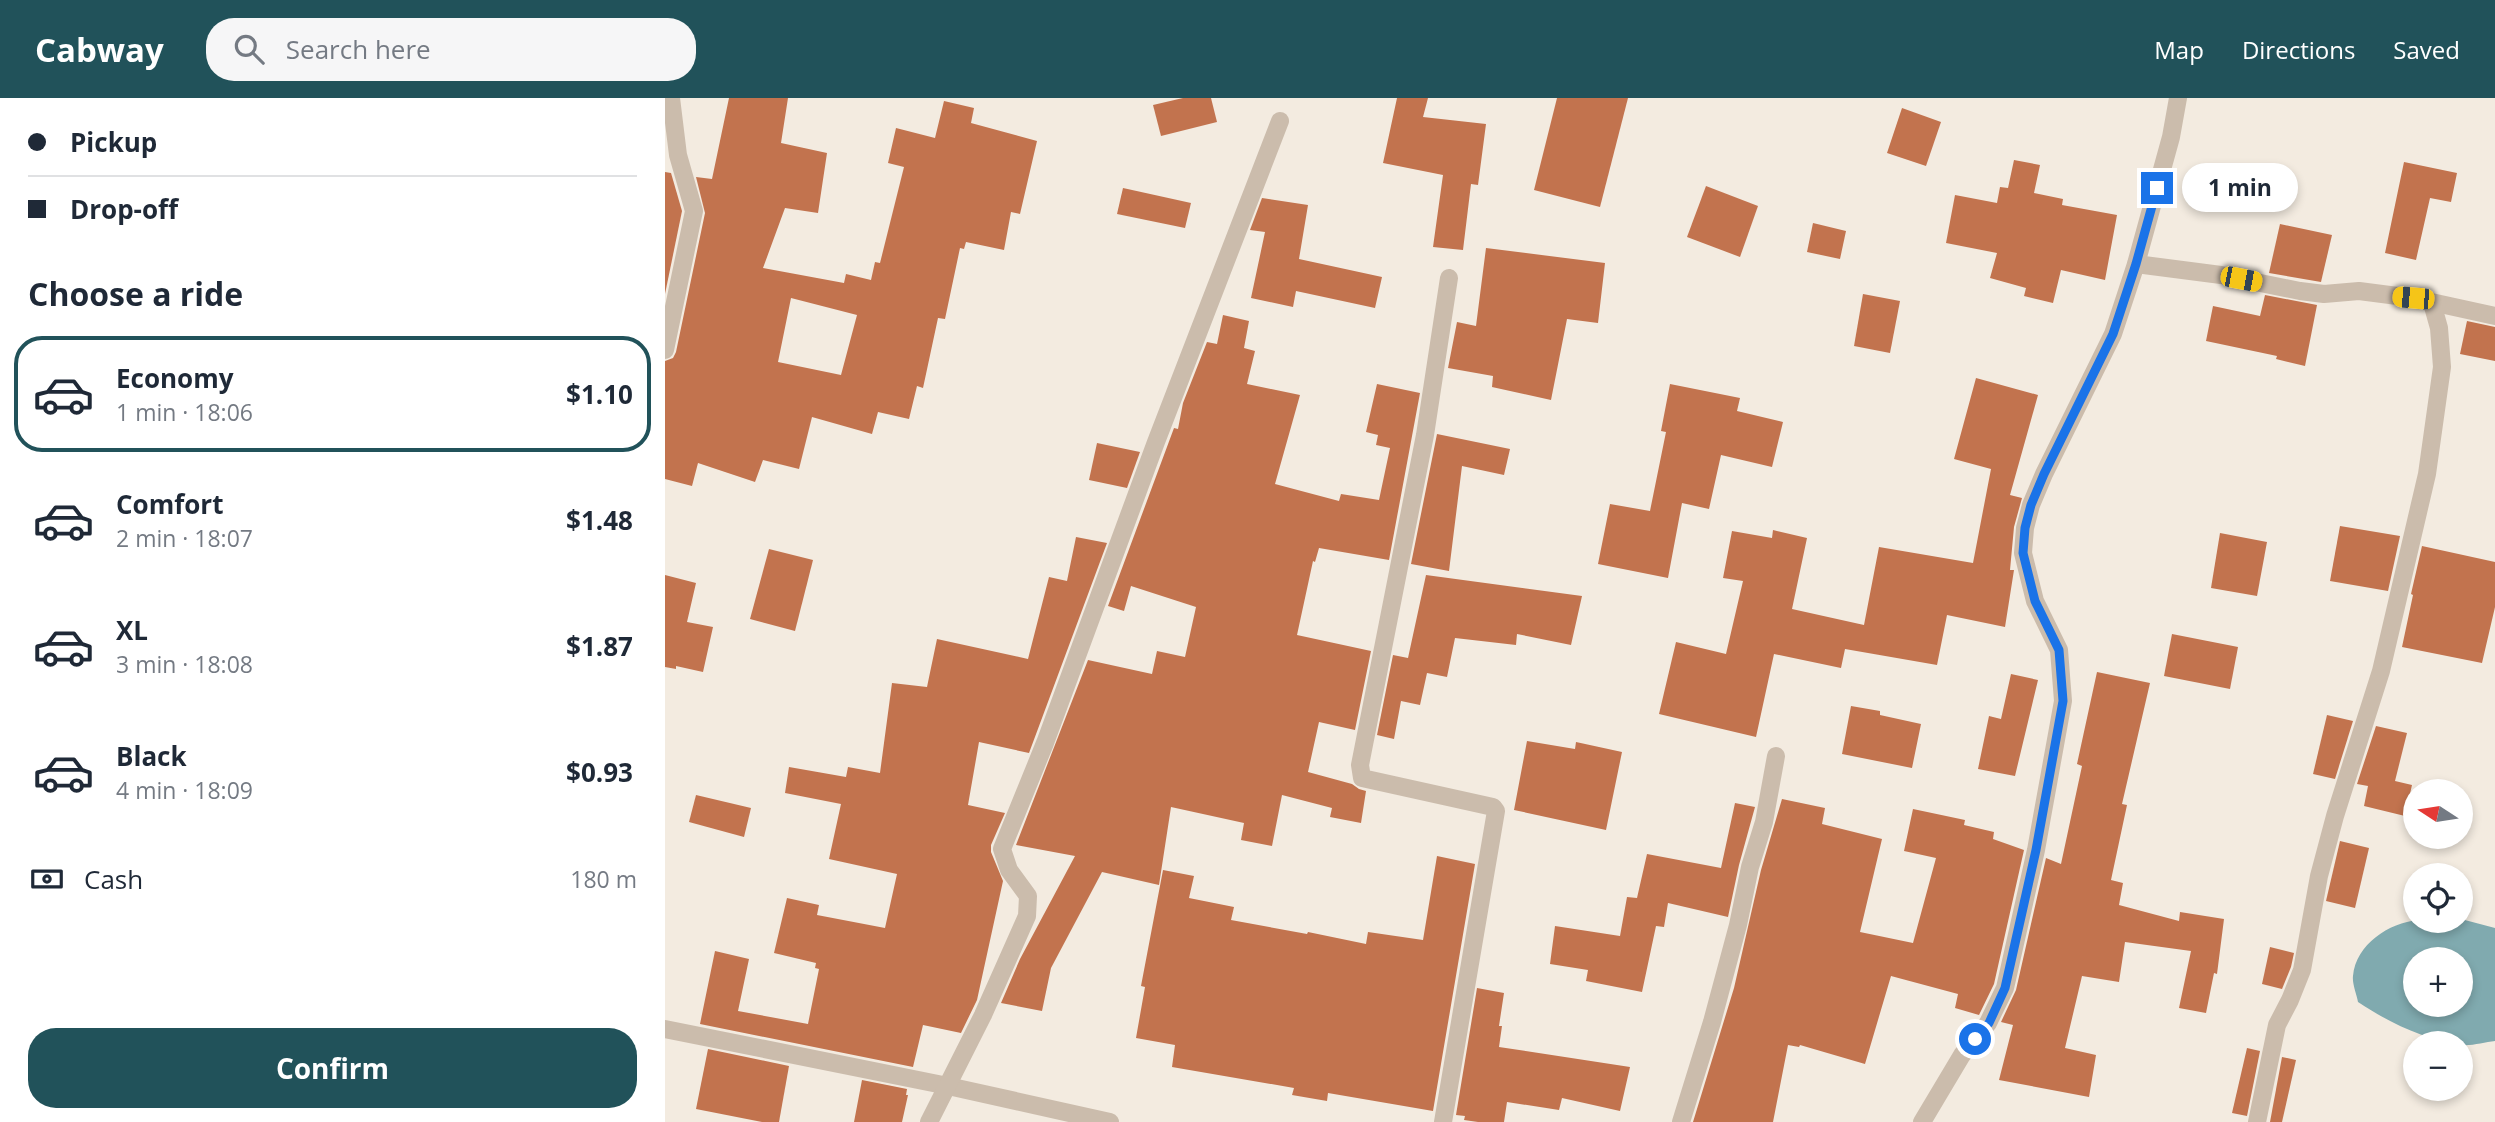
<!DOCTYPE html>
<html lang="en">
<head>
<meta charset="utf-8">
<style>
	:root { --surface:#fff; --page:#f6f6f7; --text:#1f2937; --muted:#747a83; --line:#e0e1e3; --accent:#21525a }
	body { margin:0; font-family:"Open Sans",sans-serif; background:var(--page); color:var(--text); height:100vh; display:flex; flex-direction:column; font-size:26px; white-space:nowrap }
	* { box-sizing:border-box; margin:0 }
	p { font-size:23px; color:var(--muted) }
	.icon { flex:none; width:38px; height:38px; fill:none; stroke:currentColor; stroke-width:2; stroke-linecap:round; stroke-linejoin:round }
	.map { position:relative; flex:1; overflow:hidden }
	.side { display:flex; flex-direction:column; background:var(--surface); width:665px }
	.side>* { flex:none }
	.guide { display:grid; align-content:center; height:154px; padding:0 28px; background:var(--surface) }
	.needle { width:46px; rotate:282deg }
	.tools { position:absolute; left:1738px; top:681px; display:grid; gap:14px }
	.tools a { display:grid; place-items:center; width:70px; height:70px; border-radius:50%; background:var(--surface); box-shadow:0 4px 10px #0003; font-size:35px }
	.end { position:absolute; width:32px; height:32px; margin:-16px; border:9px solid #1a73e8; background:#fff; box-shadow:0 0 0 4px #fff }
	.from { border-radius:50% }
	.bubble { position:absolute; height:49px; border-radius:24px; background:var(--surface); box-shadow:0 4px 10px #0003; font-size:23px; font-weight:700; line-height:49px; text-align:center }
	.car { position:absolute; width:21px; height:42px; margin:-21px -10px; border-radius:9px; box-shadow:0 0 5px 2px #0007; background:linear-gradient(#f5c518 24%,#345 0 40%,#f5c518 0 76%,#345 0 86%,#f5c518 0) }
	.guide b { display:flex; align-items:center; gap:24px; height:66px; font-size:26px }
	.guide b+b { border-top:2px solid var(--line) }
	.guide i { width:18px; height:18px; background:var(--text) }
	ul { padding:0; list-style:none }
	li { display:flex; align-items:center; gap:21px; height:116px; margin:0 14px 10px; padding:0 14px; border:4px solid transparent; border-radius:28px }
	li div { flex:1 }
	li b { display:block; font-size:26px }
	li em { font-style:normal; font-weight:700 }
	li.on { border-color:var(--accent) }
	li>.icon { width:63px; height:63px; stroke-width:1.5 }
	h2 { padding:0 28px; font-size:32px; line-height:84px }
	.pay { display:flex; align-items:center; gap:18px; height:77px; padding:0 28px; font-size:26px }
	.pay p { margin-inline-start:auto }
	.action { display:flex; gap:14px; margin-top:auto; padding:14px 28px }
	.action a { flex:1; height:80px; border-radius:28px; background:var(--accent); color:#fff; font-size:28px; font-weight:700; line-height:80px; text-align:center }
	header { display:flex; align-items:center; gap:42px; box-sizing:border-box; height:98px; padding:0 35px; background:var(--accent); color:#fff }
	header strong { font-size:33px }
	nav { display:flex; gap:38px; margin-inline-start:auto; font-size:24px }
	.search { width:490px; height:63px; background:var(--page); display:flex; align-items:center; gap:18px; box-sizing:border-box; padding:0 24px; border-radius:28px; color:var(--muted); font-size:26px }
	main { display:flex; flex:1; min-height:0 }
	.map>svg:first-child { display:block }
	.water { fill:#80aaaf; fill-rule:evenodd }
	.building { fill:#c2734e; fill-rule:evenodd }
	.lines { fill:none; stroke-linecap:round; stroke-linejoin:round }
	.minor { stroke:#cbbcac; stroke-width:18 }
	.route { stroke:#1a73e8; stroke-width:9 }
</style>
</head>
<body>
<header>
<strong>Cabway</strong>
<div class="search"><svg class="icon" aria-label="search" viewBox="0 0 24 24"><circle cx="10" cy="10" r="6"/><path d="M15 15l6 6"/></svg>Search here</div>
<nav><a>Map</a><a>Directions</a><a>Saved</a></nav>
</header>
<main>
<section class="side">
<div class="guide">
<b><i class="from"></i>Pickup</b>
<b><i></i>Drop-off</b>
</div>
<h2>Choose a ride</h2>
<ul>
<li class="on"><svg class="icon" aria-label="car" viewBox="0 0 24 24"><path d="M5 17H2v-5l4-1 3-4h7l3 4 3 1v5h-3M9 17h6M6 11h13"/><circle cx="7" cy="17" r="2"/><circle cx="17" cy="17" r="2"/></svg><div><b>Economy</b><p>1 min · 18:06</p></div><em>$1.10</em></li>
<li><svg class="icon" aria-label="car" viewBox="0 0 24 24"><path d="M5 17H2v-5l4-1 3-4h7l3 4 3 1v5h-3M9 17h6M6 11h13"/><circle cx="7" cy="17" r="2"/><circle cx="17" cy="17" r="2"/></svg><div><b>Comfort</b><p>2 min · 18:07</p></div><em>$1.48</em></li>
<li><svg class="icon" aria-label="car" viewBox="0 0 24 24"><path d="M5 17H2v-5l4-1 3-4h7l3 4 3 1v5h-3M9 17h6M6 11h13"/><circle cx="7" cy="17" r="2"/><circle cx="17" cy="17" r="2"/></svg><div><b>XL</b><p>3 min · 18:08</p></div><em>$1.87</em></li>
<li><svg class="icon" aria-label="car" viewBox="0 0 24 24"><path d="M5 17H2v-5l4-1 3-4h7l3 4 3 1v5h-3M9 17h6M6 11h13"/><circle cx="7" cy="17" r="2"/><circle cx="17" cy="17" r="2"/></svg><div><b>Black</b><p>4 min · 18:09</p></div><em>$0.93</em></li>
</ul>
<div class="pay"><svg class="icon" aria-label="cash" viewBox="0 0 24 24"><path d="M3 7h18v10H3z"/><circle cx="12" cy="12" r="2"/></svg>Cash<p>180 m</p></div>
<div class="action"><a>Confirm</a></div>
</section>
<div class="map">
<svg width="1830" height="1024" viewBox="0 0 1830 1024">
	<rect width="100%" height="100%" fill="#f3ebe0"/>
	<!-- water -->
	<path class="water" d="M1796,821L1830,830V943C1820,944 1807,948 1797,947C1761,942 1726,926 1693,904C1692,897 1687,886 1688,878C1691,846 1724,825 1753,822C1767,821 1784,825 1796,821ZM1750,861H1796V906H1750Z"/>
	<!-- building -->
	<g class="building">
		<path d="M64,0H123L116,45L162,55L153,115L120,110L98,170L179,185L181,176L206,182L210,164L215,165L239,69L223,65L231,30L270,40L279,3L309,10L306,25L372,43L355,116L346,114L339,152L301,144L299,151L295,150L280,221L273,220L258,290L252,288L244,321L213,314L207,336L147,319L134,371L98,362L90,384L33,365L27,388L0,381V263L8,260L11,254L40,115L31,79L47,81ZM126,200L192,217L176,277L113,264Z"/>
		<path d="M518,0H546L552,24L496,38L488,7Z"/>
		<path d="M732,0H763L758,19L821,26L813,87L806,86L798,152L768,149L778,77L718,65Z"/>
		<path d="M892,0H963L935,109L869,92Z"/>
		<path d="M1237,10L1276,24L1261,68L1222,55Z"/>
		<path d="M1349,62L1375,67L1369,95L1398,101L1397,107L1452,117L1440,182L1396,172L1388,205L1359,198L1361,190L1325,180L1332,155L1281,145L1290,97L1332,105L1335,89L1343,90Z"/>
		<path d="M1739,64L1792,75L1786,104L1765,100L1751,162L1720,155Z"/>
		<path d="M0,74L6,75L17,113L0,196Z"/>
		<path d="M1041,88L1093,108L1075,159L1022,139Z"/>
		<path d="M458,90L526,105L520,130L452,116Z"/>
		<path d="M597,100L643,107L634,161L717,179L710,210L631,193L628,209L586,200L600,134L585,132Z"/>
		<path d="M1148,125L1181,133L1175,161L1142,154Z"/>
		<path d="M1615,126L1667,137L1656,184L1604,175Z"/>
		<path d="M821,150L940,165L933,225L902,221L886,302L827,289L828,278L783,270L792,224L811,228Z"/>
		<path d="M1198,196L1235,203L1225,255L1189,248Z"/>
		<path d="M1600,197L1652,207L1640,268L1611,261L1612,258L1541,243L1548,208L1595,218Z"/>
		<path d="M558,217L584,223L579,250L590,253L582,286L635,297L610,386L674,403L676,396L714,402L725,350L711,347L713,337L701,334L712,286L755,295L724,462L654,450L650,464L648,463L632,537L706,553L690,632L654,624L643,674L687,686L694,691L701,693L696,725L665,719L667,710L617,697L607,748L576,742L579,725L506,709L494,787L437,774L386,870L377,913L336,905L355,861L410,758L351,747L423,562L487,576L492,553L520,559L531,509L466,488L459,513L443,508L509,330L513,331L518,305L542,244L552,246Z"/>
		<path d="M1802,223L1830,229V263L1795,256Z"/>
		<path d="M1311,280L1373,297L1345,397L1357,400L1349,429L1345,472H1349L1340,529L1282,517L1272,567L1180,551L1176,570L1109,556L1091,639L994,616L1011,544L1061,556L1078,483L1058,480L1067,433L1107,440L1108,432L1142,440L1127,511L1199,527L1214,449L1308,465L1326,371L1289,361Z"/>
		<path d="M1005,286L1075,300L1072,313L1118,324L1107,369L1056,357L1044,411L1017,405L1003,480L933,466L945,406L985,413L1001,334L996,333Z"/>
		<path d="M772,336L845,351L839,377L797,368L784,473L746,466Z"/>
		<path d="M432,345L475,354L462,390L424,382Z"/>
		<path d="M1675,428L1735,438L1723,493L1665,483Z"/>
		<path d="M1555,435L1602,444L1592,498L1546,490Z"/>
		<path d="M411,439L442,445L364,655L314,644L303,707L340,715L326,747V754L338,783L312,902L296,935L258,927L248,969L35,926L50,853L84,861L73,913L143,926L154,871L150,870L151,865L109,855L122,800L154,807L152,817L220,830L232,776L164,761L176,706L120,695L124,669L181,679L183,669L215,675L227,585L262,589L272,541L363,561L384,479L402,483Z"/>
		<path d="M1757,448L1830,464V509L1817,565L1737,549L1748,497L1746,496Z"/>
		<path d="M104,451L148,462L130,533L85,521Z"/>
		<path d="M0,477L31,485L22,524L48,529L38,574L11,568V571L0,569Z"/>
		<path d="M761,477L917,498L906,547L852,536L851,547L790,540L782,579L762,575L755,607L736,603L729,641L712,637L728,557L743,560Z"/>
		<path d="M1507,536L1573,549L1565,591L1499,578Z"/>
		<path d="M1432,574L1485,585L1457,706L1462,707L1446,782L1458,785L1454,807L1514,823L1515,814L1559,821L1552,876L1549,875L1541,915L1514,910L1526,853L1460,844L1454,884L1417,878L1400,950L1431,957L1424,999L1334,982L1348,927L1336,924L1351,892L1381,760L1396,766L1417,668L1412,666Z"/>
		<path d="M1346,576L1373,582L1350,678L1313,671L1324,618L1336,621Z"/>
		<path d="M1186,608L1215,613V617L1256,626L1247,670L1177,656Z"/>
		<path d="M1662,617L1688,623L1670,681L1648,676Z"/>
		<path d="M1711,628L1742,635L1730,683L1747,687L1740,718L1699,708L1703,688L1692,686Z"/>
		<path d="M862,643L910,651L911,644L957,654L941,732L849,712Z"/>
		<path d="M31,697L86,710L79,739L24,724Z"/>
		<path d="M1117,701L1160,710L1157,726L1217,741L1195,834L1248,845L1271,760L1239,753L1248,711L1300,722L1299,727L1329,734L1328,741L1359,752L1329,886L1314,917L1290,910L1293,896L1226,878L1200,966L1135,947L1134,949L1123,947L1108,1024H1028L1069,890L1096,772Z"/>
		<path d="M1070,705L1090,709L1074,767L1063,819L1003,805L999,829L991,828L977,894L921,883L923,872L885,866L890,828L955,838L962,799L972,800L982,756L1056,770Z"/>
		<path d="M1675,743L1704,750L1690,810L1661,803Z"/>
		<path d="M772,758L810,766L768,1013L663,995L662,1003L627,997L629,990L507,969L510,947L471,940L480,889L476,888L498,772L529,778L524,800L569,809L566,822L642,836L643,834L701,846L703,834L758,842Z"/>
		<path d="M1605,849L1629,855L1626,869L1617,891L1597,886Z"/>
		<path d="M812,890L839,895L834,928H837L834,949L965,969L955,1013L897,1000L894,1012L842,1004L839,1024H813L799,1022L800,1018L791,1017Z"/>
		<path d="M1582,950L1595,953L1582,1018L1567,1015Z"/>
		<path d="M43,951L124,968L114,1024H97L31,1011Z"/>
		<path d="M1617,959L1631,962L1617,1024H1605Z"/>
		<path d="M197,982L242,991L241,997H243L237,1024H189Z"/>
	</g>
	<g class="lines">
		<!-- minor -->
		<g class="minor">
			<path d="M1471,166L1556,177L1635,193L1659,196L1694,193L1748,200L1830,218"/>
			<path d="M0,252L29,113L13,57L6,0"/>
			<path d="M0,931L283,988L445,1024"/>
			<path d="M264,1024L318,917L362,818L363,798L344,772L337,751L380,645L491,344L615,23"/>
			<path d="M778,1024L831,713L828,709L697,680L695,667L760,337L784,180"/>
			<path d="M1016,1024L1047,924L1073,827L1085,769L1099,724L1111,658"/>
			<path d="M1257,1024L1297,957L1323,925L1340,890L1371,752L1398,603L1394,552L1370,503L1358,455L1360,430L1366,407L1379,376L1448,236L1471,166L1506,39L1513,0"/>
			<path d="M1592,1024L1612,927L1625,902L1637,872L1654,778L1670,718L1716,573L1762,376L1777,269L1774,230L1767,205"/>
		</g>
	</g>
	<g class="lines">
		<!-- route -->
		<path class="route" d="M1310,941L1324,925L1340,890L1371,752L1398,603L1394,552L1370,503L1358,455L1360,430L1366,407L1379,376L1448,236L1471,166L1492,90"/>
	</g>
</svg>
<div class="tools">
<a><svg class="needle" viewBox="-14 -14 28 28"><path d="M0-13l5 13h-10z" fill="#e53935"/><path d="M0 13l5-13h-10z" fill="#747a83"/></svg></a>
<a><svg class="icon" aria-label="locate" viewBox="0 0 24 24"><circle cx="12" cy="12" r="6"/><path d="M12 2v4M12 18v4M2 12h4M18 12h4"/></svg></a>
<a>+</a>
<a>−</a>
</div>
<i class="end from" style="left:1310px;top:941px"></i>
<i class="end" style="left:1492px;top:90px"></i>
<div class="bubble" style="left:1517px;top:65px;width:116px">1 min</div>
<i class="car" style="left:1576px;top:181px;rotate:101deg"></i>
<i class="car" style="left:1748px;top:200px;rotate:275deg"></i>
</div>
</main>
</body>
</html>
